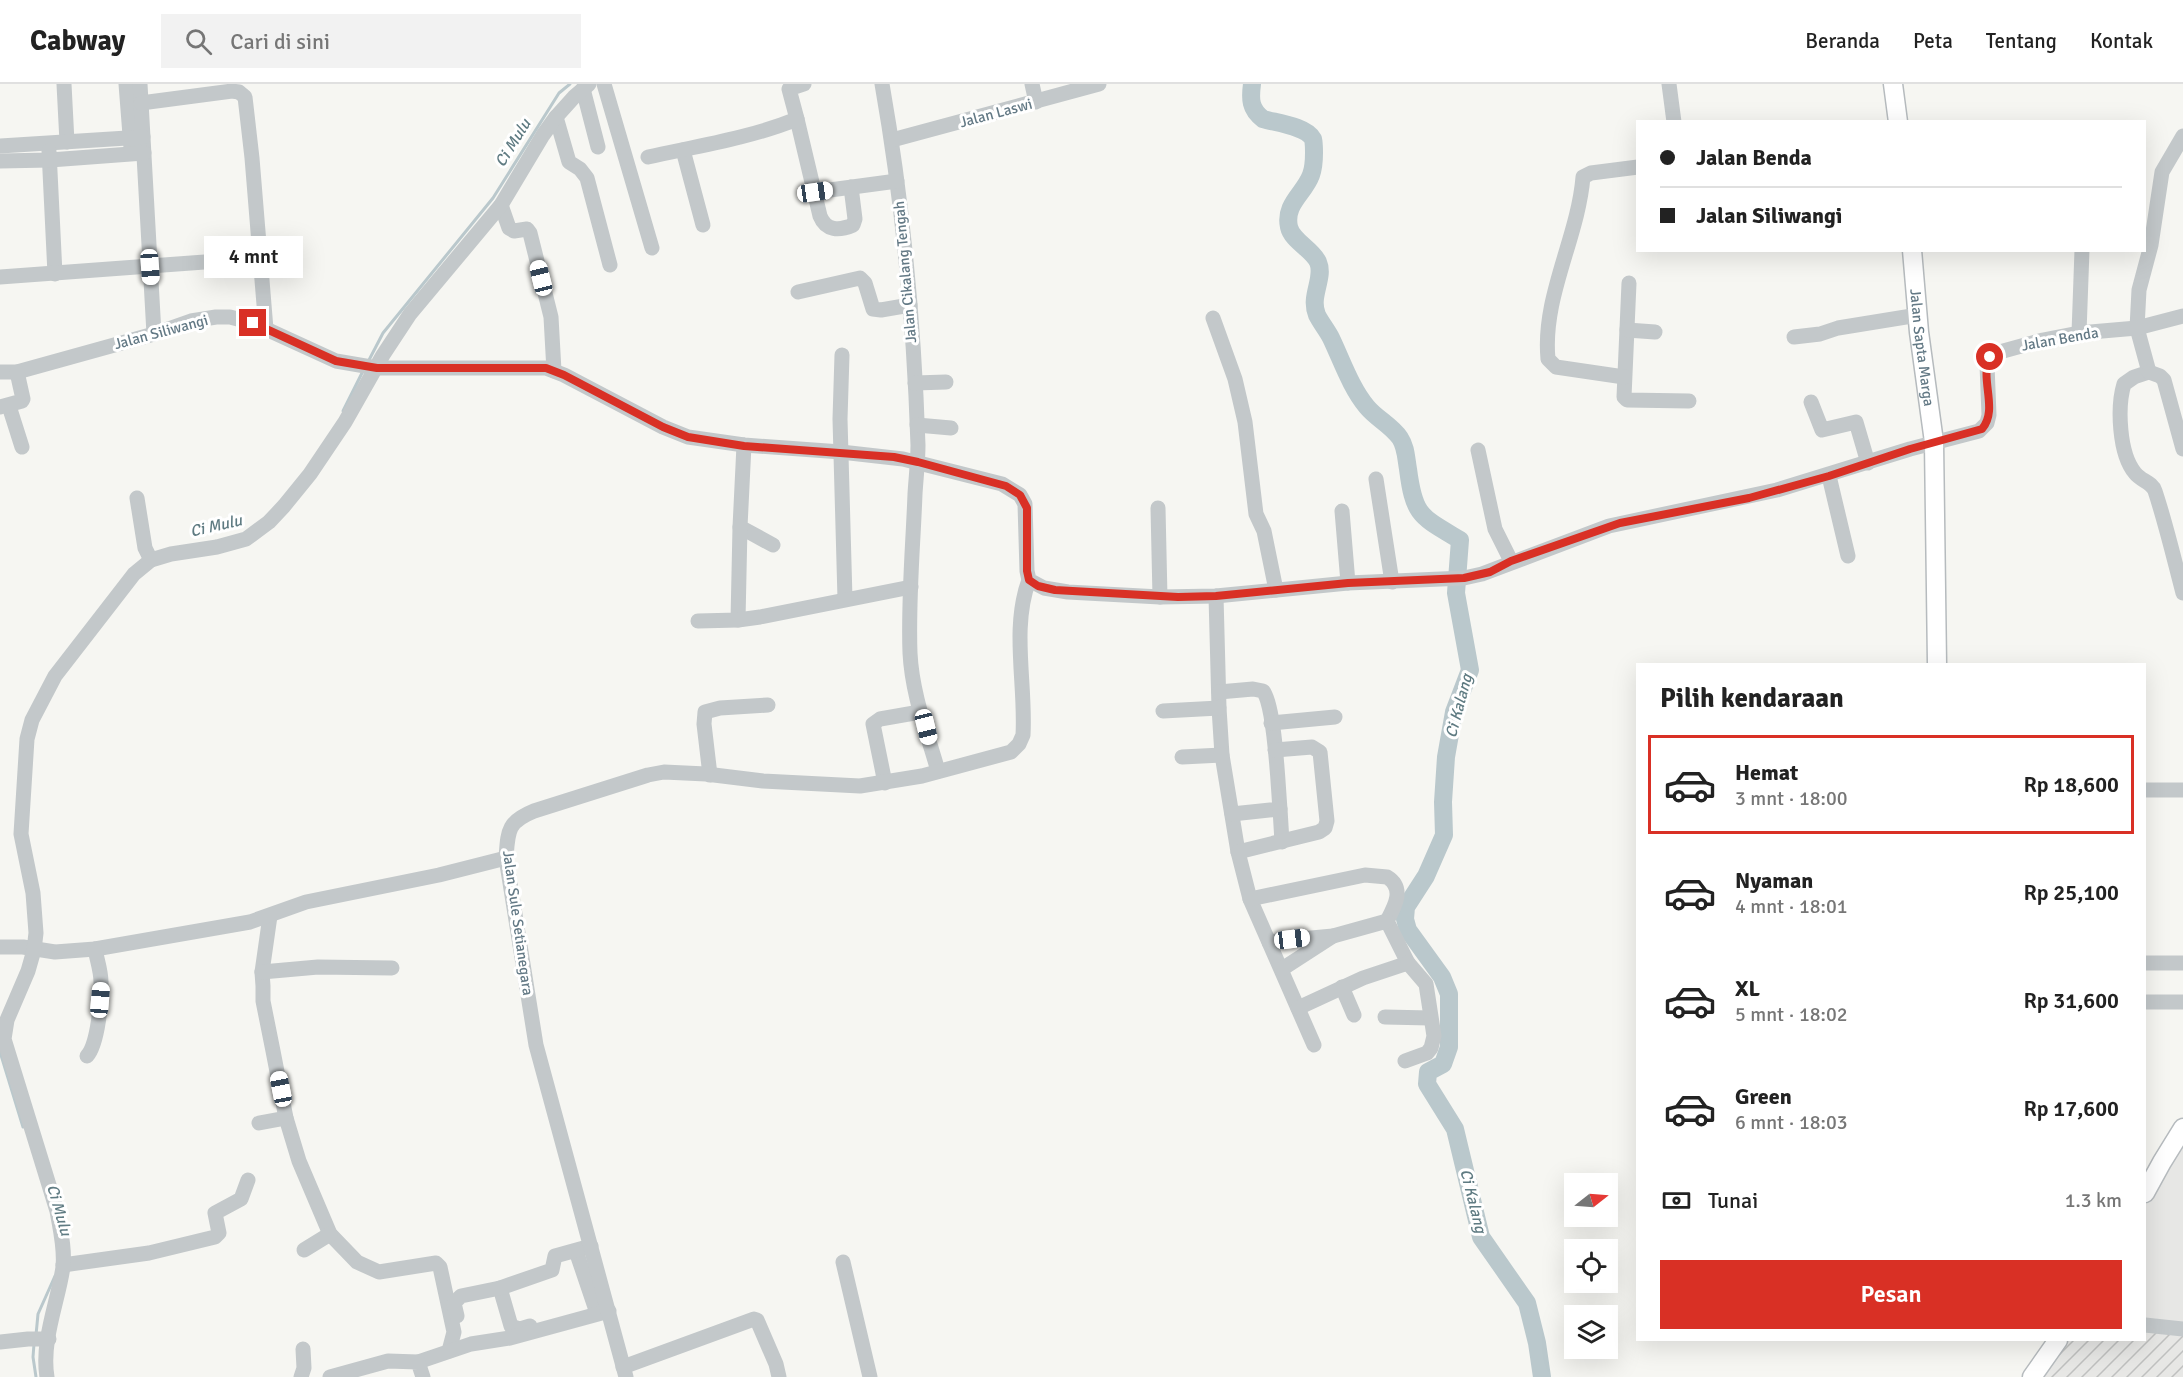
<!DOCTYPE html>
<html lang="id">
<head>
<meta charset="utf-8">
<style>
	:root { --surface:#fff; --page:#f2f2f2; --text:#222; --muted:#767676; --line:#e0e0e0; --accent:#d93025 }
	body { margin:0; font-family:Signika,sans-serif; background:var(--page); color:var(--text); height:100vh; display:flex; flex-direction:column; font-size:22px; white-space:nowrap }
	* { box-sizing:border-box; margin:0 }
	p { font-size:20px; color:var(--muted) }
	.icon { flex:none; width:33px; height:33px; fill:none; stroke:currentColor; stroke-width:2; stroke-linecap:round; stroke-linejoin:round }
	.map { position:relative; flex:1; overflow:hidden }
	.panel { position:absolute; left:1636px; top:579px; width:510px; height:678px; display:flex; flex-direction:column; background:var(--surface); border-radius:0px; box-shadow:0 6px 24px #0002 }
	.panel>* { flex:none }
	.hud { position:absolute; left:1636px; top:36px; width:510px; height:132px; border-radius:0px; box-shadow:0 6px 24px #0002; display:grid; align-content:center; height:132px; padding:0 24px; background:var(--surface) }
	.needle { width:39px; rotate:73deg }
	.fabs { position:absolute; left:1564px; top:1089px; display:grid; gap:12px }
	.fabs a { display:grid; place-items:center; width:54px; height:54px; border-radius:0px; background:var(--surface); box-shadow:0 6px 24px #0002; font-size:30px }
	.end { position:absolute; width:27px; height:27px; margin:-14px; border:8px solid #d93025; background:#fff; box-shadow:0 0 0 3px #fff }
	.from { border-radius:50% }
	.bubble { position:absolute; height:42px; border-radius:0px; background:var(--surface); box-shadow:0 6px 24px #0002; font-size:20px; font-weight:600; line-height:42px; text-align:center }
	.car { position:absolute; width:18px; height:36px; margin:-18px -9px; border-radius:8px; box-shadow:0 0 4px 2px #0007; background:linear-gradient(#fff 24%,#345 0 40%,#fff 0 76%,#345 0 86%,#fff 0) }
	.hud b { display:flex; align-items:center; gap:21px; height:57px; font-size:22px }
	.hud b+b { border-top:2px solid var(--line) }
	.hud i { width:15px; height:15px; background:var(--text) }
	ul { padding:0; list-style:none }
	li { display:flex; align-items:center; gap:18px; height:99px; margin:0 12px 9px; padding:0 12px; border:3px solid transparent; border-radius:0px }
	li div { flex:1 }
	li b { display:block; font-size:22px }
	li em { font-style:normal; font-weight:600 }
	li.active { border-color:var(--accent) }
	li>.icon { width:54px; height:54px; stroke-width:1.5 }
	h2 { padding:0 24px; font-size:27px; line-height:72px }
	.pay { display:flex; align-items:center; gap:15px; height:66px; padding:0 24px; font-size:22px }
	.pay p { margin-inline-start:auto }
	.button { display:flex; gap:12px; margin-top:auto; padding:12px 24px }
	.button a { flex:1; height:69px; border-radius:0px; background:var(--accent); color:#fff; font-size:24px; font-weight:600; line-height:69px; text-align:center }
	header { display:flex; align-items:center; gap:36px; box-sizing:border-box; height:84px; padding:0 30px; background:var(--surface); border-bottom:2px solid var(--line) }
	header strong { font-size:28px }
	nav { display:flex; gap:33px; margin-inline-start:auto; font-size:21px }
	.search { width:420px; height:54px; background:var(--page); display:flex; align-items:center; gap:15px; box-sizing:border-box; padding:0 21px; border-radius:0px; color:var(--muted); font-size:22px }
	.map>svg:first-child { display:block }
	.built { fill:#e7e7e5 }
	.industrial { fill:url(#industrial-furrows) }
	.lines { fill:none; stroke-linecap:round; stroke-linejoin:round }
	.stream { stroke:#bac8cc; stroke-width:3 }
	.river { stroke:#bac8cc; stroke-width:18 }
	.major-casing { stroke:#b6bbbe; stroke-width:21 }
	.minor { stroke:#c3c8ca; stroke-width:15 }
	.major { stroke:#fff; stroke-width:18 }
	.route { stroke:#d93025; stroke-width:8 }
	.labels { text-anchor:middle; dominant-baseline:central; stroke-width:6; stroke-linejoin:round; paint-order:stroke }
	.street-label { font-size:15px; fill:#637985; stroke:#fff }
	.water-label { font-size:16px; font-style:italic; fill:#5f7b82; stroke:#fff }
</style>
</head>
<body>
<header>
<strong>Cabway</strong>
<div class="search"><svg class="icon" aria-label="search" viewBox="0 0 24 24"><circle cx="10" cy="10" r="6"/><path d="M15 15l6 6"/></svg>Cari di sini</div>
<nav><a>Beranda</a><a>Peta</a><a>Tentang</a><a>Kontak</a></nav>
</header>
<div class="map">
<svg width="2183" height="1293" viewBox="0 0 2183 1293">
	<defs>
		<pattern id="industrial-furrows" width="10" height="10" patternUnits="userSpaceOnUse" patternTransform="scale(1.5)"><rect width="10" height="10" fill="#e7e7e5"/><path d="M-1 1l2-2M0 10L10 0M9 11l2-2" fill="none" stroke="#bfc0bf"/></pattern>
	</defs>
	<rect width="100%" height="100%" fill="#f6f6f2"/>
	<!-- built -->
	<path class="built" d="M2183,1056V1242L2145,1238V1119Z"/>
	<!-- industrial -->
	<path class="industrial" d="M2145,1243L2183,1246V1293H2042L2067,1256H2145Z"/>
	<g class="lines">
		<!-- stream -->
		<g class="stream">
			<path d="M369,276L383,249L493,114L559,9L570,0"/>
			<path d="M343,327L363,287"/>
			<path d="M0,968L23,1043"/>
			<path d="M36,1251L38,1230L55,1192"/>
			<path d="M34,1260L33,1273L36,1293"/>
		</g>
		<!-- river -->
		<path class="river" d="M1252,0C1250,15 1250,25 1263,35C1277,39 1306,42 1313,55C1314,59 1314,64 1314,69C1314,77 1314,83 1311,91C1304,110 1284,120 1289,143C1292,157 1312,165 1318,178C1325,194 1309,212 1317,231C1321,239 1327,246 1331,254C1342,277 1351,304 1367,323C1377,335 1391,341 1400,354C1406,363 1406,374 1408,385C1414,432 1420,432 1460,456L1456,509L1470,586L1454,628L1446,673L1443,718L1444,751L1426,792L1406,823L1405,835L1408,846L1442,893L1449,910V963L1443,980L1428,988L1427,1000L1455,1045L1481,1153L1527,1219L1537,1259L1542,1293"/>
		<!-- major casing -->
		<g class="major-casing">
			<g id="major">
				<path d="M1893,0L1898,38"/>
				<path id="s1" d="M1912,166L1919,248L1934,358L1937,580"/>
				<path d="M2145,1109L2162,1078L2183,1044"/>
				<path d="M2032,1293L2058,1256"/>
			</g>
		</g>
		<!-- minor -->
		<g class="minor">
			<path d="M64,0L67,58"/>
			<path d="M126,0L131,64"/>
			<path d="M140,0L154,250"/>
			<path d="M604,0L652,164"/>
			<path d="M882,0C903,119 914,240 918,361C918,377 916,394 915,410C913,463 908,516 910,569C912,610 927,648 938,687"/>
			<path d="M1032,0L1036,18"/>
			<path d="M1669,0L1674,38"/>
			<path d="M583,5L598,63"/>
			<path d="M141,19L232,7L239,8L245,13L252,74L266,245"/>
			<path d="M556,33L569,78L580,85L587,94L610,181"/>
			<path d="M797,35L820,132C826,147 839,147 853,141L855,135L851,103"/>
			<path d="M2183,52L2162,88L2151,161L2139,206L2137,244L2149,288L2134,293L2124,300C2117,323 2119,370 2135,389C2141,397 2152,398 2155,407C2166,440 2174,475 2183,509"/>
			<path d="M892,56L1099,0"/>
			<path d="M0,62L143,53"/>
			<path d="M683,66L703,141"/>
			<path d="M49,67L55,190"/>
			<path d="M648,73C698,62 750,54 797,35L789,5L804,0"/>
			<path d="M0,77L50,76L144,69"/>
			<path d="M815,108L897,97"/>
			<path d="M501,121L509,144L514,147L527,145L530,149L551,233L554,287"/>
			<path d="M0,193L259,174"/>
			<path d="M1629,199L1624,313L1627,316L1689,317"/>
			<path d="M798,208L860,194L865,199L873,225L881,226L910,221"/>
			<path d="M1213,234L1235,295L1245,338L1256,430L1264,447L1276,506"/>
			<path d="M1627,246L1655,248"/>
			<path d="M2079,249L2082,166"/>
			<path d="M1794,253L1820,250L1838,244L1918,231"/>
			<path d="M842,271L840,335L845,515"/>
			<path d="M0,288H17L154,250L191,237L216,233H230L253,239L336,277L377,284H546L564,291L663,343L688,353L744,361L841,368L903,375L1002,400L1020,411L1025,420L1027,487L1029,496L1044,504L1068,508L1160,513L1216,512L1348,499L1464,494L1482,490L1609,442L1777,406L1910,365L1979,347L1987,339L1989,331L1987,281L1990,273L1996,269L2043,256L2079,249L2137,244L2183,232"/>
			<path d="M2149,288L2160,292L2164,296L2183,365"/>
			<path d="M1624,293L1556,283L1548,275C1542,213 1578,154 1583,93L1591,89L1638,83"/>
			<path d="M915,299L946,298"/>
			<path d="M1811,318L1822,346L1856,338L1868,379"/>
			<path d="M9,322L22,363"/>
			<path d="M0,323L22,317L23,315L17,288"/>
			<path d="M917,341L951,344"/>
			<path d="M744,361L740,443L773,461"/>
			<path d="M1478,366L1495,445L1511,477"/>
			<path d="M1829,392L1848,472"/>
			<path d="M1376,395L1392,498"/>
			<path d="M137,414L145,464L151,476"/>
			<path d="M1158,424L1160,513"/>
			<path d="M1342,427L1348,499"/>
			<path d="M1216,512L1219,624L1222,671L1238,768L1250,815L1314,961"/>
			<path d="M738,536L740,443"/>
			<path d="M698,537L738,536L760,533L911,503"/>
			<path d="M1219,608L1253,605L1263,607C1275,622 1278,702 1280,725L1232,730"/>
			<path d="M1163,627L1219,624"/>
			<path d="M1271,639L1335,633"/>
			<path d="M1182,673L1222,671"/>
			<path d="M710,691L704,640L705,628L720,624L768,621"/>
			<path d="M885,699L873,640L880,635L920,628"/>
			<path d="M2145,706H2183"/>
			<path d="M1280,725L1282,758"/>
			<path d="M1238,768L1319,748L1325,744L1327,737L1320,668L1312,663L1275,666"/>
			<path d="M1250,815L1365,791L1387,793C1405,804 1395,822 1387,837L1408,879L1363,894L1298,924"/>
			<path d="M270,832L262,888L263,902V917L273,967L286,1034L299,1077L330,1150L357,1178L379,1188L436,1179L440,1183L454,1248L449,1267"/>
			<path d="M1269,858L1333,852L1387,837"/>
			<path d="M0,863H23L55,868L95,865L250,838L306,818L439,791L506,774"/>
			<path d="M2145,879H2183"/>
			<path d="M1282,885L1333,852"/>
			<path d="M262,888L318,883L392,884"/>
			<path d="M1342,903L1354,931"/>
			<path d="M2145,918H2183"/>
			<path d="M1385,933L1430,934"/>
			<path d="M87,972C98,960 102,914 101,898C101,887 97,876 95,865"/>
			<path d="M1405,977L1427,969L1431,964L1434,952L1426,900L1408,879"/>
			<path d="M259,1039L286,1034"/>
			<path d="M304,1166L330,1150"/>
			<path d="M576,1167L597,1229"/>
			<path d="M843,1178L870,1293"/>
			<path d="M63,1181L149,1169L215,1153L219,1149L215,1129L241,1115L248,1096"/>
			<path d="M500,1204L511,1242L520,1245L530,1242"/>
			<path d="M457,1232L454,1219L461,1212L500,1204L552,1186L555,1172L591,1162"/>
			<path d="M2145,1241L2183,1245"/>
			<path d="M0,1258L28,1255H49"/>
			<path d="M418,1278L471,1260L510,1254L609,1227"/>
			<path d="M623,1283L754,1235L757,1236L776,1280L779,1293"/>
			<path d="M47,1293C41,1257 58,1218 63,1183C65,1164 60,1145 57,1127L4,955L7,936L28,887L34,866L36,849L33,809L21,750L27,655L32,636L55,592L134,490L151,476L171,470L217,463L246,455L269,438L284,422L310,390L345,338L383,271L410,230L501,121L543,51L556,33L574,13L589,0"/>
			<path d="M301,1293L304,1284L303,1265"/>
			<path d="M330,1293L388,1277L418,1278L423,1293"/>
			<path d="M626,1293L536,961L506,774C508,747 507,738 534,727L648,691L664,688L706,690L763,697L860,702L922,692L1011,668L1019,660L1023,651C1026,600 1011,544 1029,496"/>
		</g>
		<!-- major -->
		<use href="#major" class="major"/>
	</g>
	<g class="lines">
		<!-- route -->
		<path class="route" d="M253,239L336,277L377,284H546L564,291L663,343L688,353L744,362L894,373L918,378L1006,402L1020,411L1027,424V487L1029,496L1038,502L1055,506L1178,513L1216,512L1348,499L1464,494L1490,488L1511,477L1620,439L1749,414L1829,392L1910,365L1982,345C1999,325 1979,295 1990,273"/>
	</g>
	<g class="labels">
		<!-- street labels -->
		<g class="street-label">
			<text transform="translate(996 29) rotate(-15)">Jalan Laswi</text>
			<text transform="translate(905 188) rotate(-95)">Jalan Cikalang Tengah</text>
			<text transform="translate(161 248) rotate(-15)">Jalan Siliwangi</text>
			<text transform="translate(2060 255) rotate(-10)">Jalan Benda</text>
			<text stroke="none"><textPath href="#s1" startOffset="98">Jalan Sapta Marga</textPath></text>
			<text transform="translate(518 839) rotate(82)">Jalan Sule Setianegara</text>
		</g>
		<!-- water labels -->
		<g class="water-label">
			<text transform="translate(513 59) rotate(-58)">Ci Mulu</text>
			<text transform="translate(216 442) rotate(-13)">Ci Mulu</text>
			<text transform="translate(1459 622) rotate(-75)">Ci Kalang</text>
			<text transform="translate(1473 1117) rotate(76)">Ci Kalang</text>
			<text transform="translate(59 1126) rotate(74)">Ci Mulu</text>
		</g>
	</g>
</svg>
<div class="fabs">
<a><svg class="needle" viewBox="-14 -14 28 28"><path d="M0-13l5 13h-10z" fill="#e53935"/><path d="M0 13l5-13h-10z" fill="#767676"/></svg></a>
<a><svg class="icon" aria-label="locate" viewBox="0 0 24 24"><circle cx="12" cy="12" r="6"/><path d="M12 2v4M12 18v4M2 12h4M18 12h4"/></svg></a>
<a><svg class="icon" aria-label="layers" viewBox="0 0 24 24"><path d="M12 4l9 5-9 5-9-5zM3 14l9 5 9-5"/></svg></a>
</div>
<i class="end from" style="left:1990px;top:273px"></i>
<i class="end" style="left:253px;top:239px"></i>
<div class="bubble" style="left:204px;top:152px;width:99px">4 mnt</div>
<i class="car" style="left:815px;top:108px;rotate:82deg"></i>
<i class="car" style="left:150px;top:183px;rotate:176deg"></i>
<i class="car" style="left:541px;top:194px;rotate:346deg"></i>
<i class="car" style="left:926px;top:643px;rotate:166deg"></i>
<i class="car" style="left:1292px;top:855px;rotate:83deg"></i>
<i class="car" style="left:100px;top:916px;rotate:5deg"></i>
<i class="car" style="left:281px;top:1005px;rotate:349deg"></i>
<div class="hud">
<b><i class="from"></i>Jalan Benda</b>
<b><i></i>Jalan Siliwangi</b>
</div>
<section class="panel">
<h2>Pilih kendaraan</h2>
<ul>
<li class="active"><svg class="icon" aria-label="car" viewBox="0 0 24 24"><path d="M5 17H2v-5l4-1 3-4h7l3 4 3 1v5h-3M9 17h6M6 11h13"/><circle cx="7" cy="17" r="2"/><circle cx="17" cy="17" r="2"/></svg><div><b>Hemat</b><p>3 mnt · 18:00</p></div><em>Rp 18,600</em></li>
<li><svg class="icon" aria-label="car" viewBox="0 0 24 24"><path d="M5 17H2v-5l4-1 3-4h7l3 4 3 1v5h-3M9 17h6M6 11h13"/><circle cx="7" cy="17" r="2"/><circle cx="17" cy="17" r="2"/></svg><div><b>Nyaman</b><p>4 mnt · 18:01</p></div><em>Rp 25,100</em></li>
<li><svg class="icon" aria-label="car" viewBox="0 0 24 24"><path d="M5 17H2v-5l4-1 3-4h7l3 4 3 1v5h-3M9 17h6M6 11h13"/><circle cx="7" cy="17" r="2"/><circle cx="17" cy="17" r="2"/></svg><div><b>XL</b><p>5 mnt · 18:02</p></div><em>Rp 31,600</em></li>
<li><svg class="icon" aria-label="car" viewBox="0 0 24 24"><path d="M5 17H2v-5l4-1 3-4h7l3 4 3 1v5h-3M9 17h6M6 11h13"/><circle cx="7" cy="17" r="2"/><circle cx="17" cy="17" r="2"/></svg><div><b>Green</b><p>6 mnt · 18:03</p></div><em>Rp 17,600</em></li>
</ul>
<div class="pay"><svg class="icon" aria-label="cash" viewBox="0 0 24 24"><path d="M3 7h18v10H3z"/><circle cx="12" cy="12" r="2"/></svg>Tunai<p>1.3 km</p></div>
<div class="button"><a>Pesan</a></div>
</section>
</div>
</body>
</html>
